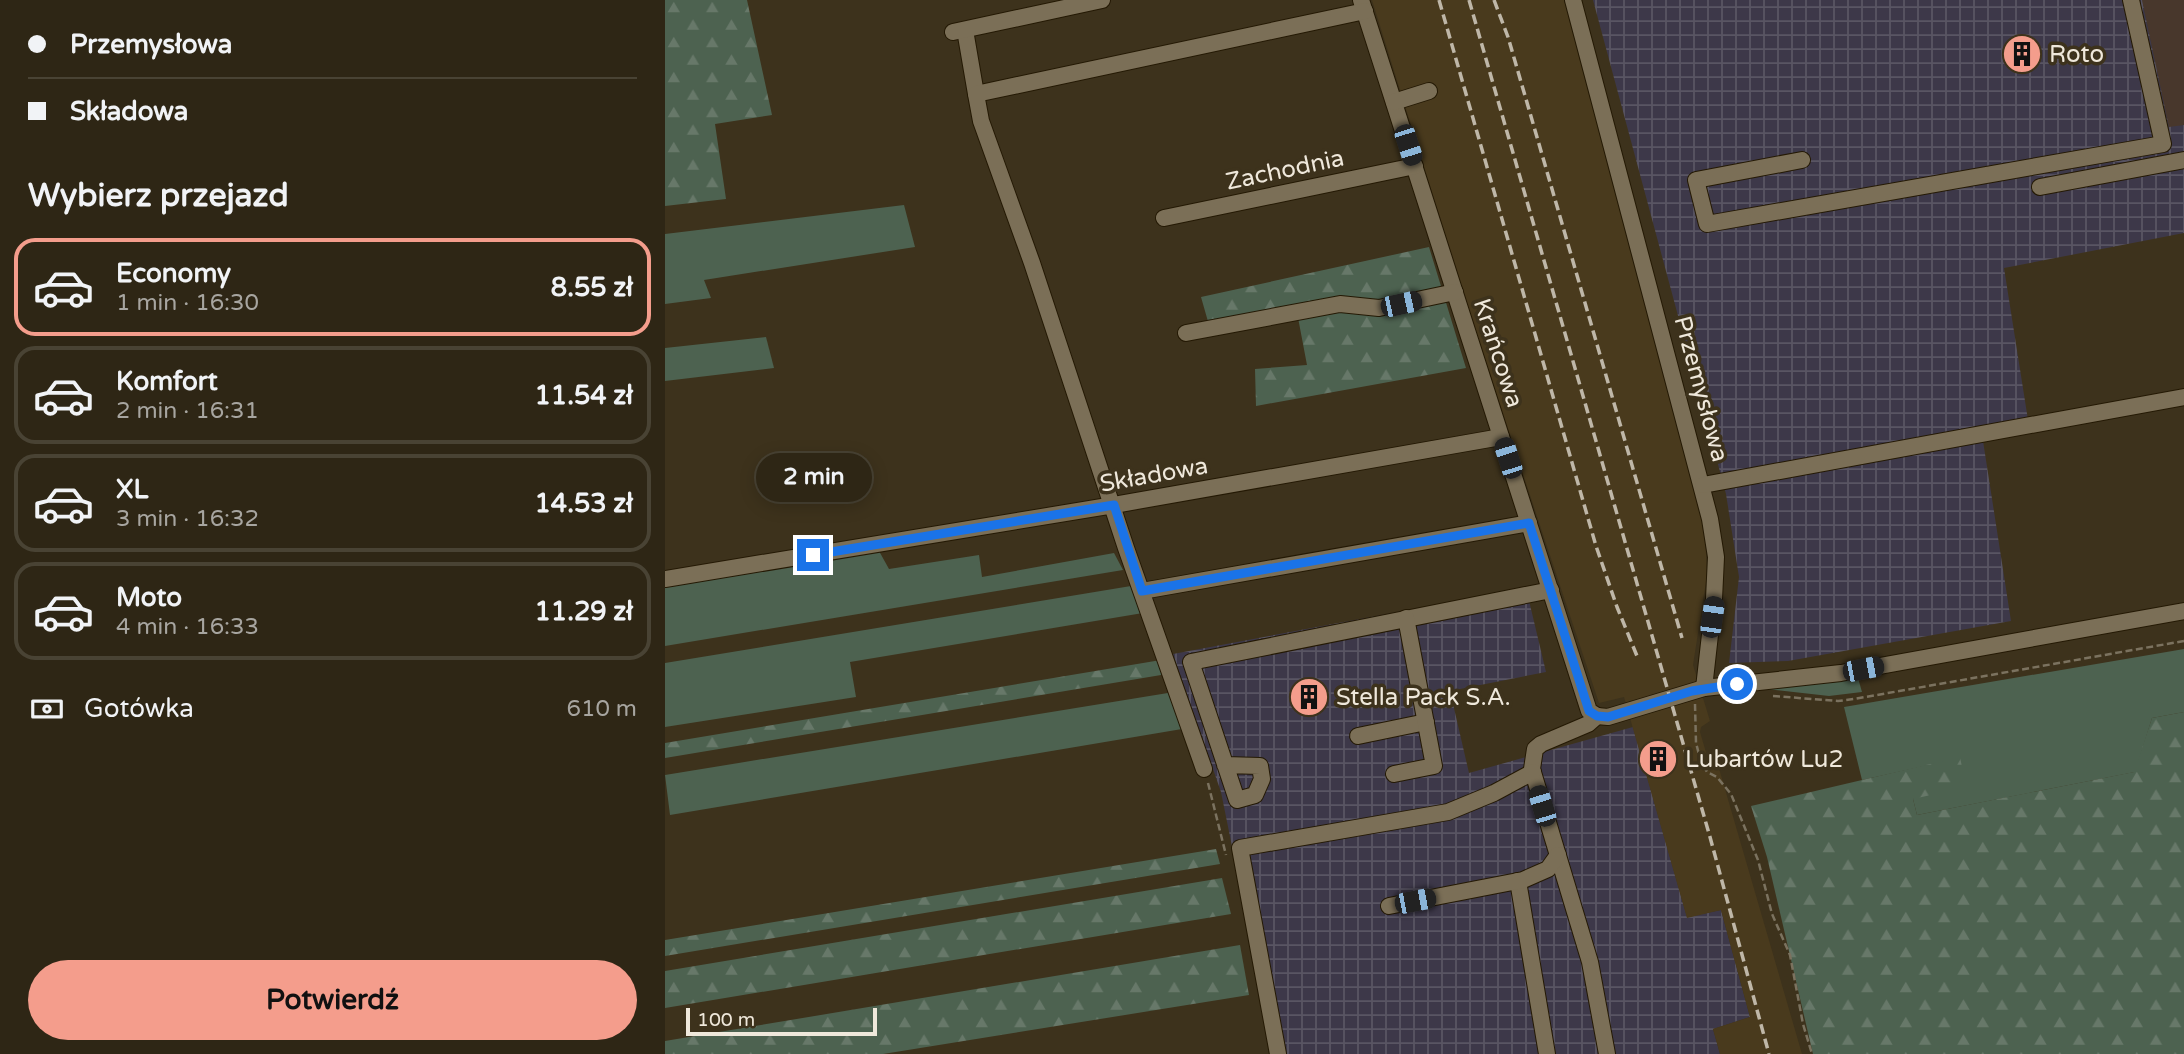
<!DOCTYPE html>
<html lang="pl">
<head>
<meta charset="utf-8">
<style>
	:root { --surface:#2e2615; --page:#362e1e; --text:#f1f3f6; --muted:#a7a5a0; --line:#494334; --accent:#f49d8c }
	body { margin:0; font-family:"Varela Round",sans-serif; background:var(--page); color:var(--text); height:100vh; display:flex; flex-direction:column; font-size:26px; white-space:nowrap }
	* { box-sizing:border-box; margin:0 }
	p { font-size:23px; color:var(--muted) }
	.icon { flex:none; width:38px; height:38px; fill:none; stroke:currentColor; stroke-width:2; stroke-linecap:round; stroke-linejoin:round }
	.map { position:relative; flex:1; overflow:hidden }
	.details { display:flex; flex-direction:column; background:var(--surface); width:665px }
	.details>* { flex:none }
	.guide { display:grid; align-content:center; height:154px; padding:0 28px; background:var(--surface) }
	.scale { position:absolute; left:21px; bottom:18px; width:191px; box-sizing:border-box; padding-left:7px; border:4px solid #efe8db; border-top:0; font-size:19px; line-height:24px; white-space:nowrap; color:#efe8db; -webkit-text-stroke:5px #3d321c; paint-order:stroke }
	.end { position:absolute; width:32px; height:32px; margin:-16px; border:9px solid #1a73e8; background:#fff; box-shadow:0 0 0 4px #fff }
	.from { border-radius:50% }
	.bubble { position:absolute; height:49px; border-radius:24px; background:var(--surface); box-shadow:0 4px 18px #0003,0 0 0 2px var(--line); font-size:23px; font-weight:800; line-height:49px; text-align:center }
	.car { position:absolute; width:21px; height:42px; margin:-21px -10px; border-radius:9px; box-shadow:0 0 5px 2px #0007; background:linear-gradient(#222 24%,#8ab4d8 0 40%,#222 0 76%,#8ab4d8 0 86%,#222 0) }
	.guide b { display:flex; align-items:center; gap:24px; height:66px; font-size:26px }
	.guide b+b { border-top:2px solid var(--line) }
	.guide i { width:18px; height:18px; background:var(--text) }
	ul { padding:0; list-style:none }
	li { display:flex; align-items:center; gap:21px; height:98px; margin:0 14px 10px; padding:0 14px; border:4px solid var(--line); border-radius:21px }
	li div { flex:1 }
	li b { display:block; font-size:26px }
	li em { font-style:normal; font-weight:800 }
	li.active { border-color:var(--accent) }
	li>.icon { width:63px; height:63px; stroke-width:1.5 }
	h2 { padding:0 28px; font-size:32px; line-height:84px }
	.pay { display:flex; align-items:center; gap:18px; height:77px; padding:0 28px; font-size:26px }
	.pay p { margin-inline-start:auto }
	.button { display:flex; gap:14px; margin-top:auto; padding:14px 28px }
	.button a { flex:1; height:80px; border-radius:42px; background:var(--accent); color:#111; font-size:28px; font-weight:800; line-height:80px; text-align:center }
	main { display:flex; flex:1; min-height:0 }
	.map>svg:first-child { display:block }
	.commercial { fill:#48372c }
	.industrial { fill:url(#industrial-grid) }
	.built { fill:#493a1d }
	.grass { fill:#4d6250 }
	.forest { fill:url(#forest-firs) }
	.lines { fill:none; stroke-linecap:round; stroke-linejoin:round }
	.minor-casing { stroke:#241904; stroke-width:18 }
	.path { stroke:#7b725f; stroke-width:2.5; stroke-dasharray:7 3.5; stroke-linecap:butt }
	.minor { stroke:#7b6f57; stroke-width:16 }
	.rail { stroke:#bfb7a8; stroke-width:3.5; stroke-dasharray:10 5; stroke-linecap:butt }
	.route { stroke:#1a73e8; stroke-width:9 }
	.labels { text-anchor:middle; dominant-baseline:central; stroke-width:7; stroke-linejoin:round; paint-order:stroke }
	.poi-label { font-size:24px; fill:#efe8db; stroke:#3d321c; text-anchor:start }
	.street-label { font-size:24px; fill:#efe8db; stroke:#3d321c }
</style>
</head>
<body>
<main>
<section class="details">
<div class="guide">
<b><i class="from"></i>Przemysłowa</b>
<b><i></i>Składowa</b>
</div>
<h2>Wybierz przejazd</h2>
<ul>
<li class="active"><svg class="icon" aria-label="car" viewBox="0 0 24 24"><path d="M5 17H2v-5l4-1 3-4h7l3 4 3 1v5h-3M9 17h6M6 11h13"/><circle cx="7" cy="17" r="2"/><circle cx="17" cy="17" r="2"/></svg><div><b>Economy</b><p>1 min · 16:30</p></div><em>8.55 zł</em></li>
<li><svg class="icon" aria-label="car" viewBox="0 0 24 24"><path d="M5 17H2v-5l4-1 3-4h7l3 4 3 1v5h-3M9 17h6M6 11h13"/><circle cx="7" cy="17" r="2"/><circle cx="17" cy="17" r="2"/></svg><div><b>Komfort</b><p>2 min · 16:31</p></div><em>11.54 zł</em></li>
<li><svg class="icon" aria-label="car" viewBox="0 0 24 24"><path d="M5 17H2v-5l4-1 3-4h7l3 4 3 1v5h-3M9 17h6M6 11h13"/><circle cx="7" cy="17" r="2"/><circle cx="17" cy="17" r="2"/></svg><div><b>XL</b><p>3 min · 16:32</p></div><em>14.53 zł</em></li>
<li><svg class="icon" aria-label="car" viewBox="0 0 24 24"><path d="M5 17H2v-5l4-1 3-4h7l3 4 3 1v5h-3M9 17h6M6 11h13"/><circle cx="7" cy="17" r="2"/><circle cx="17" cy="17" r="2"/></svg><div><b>Moto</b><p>4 min · 16:33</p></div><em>11.29 zł</em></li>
</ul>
<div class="pay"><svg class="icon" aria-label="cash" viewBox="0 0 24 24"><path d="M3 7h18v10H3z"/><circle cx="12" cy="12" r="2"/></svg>Gotówka<p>610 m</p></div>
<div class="button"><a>Potwierdź</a></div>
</section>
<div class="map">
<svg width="1519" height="1054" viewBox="0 0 1519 1054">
	<defs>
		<pattern id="industrial-grid" width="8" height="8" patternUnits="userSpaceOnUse" patternTransform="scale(1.75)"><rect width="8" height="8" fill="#3d3849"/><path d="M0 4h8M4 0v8" fill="none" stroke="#595563"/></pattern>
		<pattern id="forest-firs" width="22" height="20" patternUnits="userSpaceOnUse" patternTransform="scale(1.75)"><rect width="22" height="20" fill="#4d6250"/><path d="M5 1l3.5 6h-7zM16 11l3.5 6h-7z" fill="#677869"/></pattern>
	</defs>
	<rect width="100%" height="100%" fill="#3d321c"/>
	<!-- commercial -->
	<path class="commercial" d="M1477,0H1519V125L1504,128Z"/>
	<!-- industrial -->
	<g class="industrial">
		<path d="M928,0H1477L1504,127L1519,125V233L1339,268L1363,420L1316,428L1346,621L1123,661L1064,663L1074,577L1061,494Z"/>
		<path d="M861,588L881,672L785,691L804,773L968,727L1022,917L1056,910L1085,1017L1048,1029L1055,1054H609L556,792L508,654Z"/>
	</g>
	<!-- built -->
	<path class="built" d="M707,0H899L1040,533L1042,575L1028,665L1045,721L1036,727L1035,732L1045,766L1053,765L1137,1054H1055L1048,1029L1085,1017L1056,910L1022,918L959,697L934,703L806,317Z"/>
	<!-- grass -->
	<g class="grass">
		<path d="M239,205L250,247L39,280L46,298L0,304V234Z"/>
		<path d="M101,337L109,368L0,381V348Z"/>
		<path d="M214,551L224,569L314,555L317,577L449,553L458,570L0,646V587Z"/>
		<path d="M466,586L478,613L185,662L191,697L0,727V663Z"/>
		<path d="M1519,649V712L1487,718L1470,772L1252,815L1248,799L1295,758L1197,780L1179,707Z"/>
		<path d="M1193,678L1197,692L1164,696L1102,689Z"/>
		<path d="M509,692L517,729L5,815L0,775Z"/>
	</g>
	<!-- forest -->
	<g class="forest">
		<path d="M0,0H82L107,115L50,124L61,199L0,206Z"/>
		<path d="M764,247L801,368L591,406L590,369L642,365L631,307L544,325L536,297Z"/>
		<path d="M496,660L502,674L0,758V743Z"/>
		<path d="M1519,712V1054H1148L1102,857L1086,806L1295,757L1301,787L1248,799L1252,815L1469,772L1487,718Z"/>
		<path d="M551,849L555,864L0,956V940Z"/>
		<path d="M557,878L566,914L0,1008V971Z"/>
		<path d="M575,945L584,995L218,1054H0V1041Z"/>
	</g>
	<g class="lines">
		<!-- minor casing -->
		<g class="minor-casing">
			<g id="minor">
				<path d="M696,0L924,711L932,716"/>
				<path d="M908,0L1045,519L1051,557L1049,599L1039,688"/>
				<path d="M300,30L311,94"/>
				<path d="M288,32L437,0"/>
				<path d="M729,102L764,91"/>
				<path d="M1137,160L1031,180L1042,224L1498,144L1466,0"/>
				<path d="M1375,187L1519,160"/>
				<path d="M499,218L750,166"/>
				<path d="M521,333L675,304L714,308L790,292"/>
				<path d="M1038,485L1519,397"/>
				<path d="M0,579L449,505L836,437"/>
				<path d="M477,591L864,523"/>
				<path d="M932,716L943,717L1039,688L1176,673L1519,611"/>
				<path d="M932,716L923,724L876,744L870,749L867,769L925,962L942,1054"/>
				<path d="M693,736L761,722"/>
				<path d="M560,765L595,766L597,779L590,795L572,800L526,662L886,590"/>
				<path d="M539,769L461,548L367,263L316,121L311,94L700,11"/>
				<path d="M729,774L769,766L741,618"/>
				<path d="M853,881L882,1054"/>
				<path d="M724,906L858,880L883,869L893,855"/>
				<path d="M613,1054L575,848L783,812L829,793L868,772"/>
			</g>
		</g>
		<!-- path -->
		<g class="path">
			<path d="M1108,696L1173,701L1189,699L1519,641"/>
			<path d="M1030,704L1031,743L1036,762L1042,772L1052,777L1066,794L1093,860L1107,914L1125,955L1138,1024L1147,1054"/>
			<path d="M543,783L561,855"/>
		</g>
		<!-- minor -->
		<use href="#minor" class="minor"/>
		<!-- rail -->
		<g class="rail">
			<path d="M774,0L931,546L952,607L972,656"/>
			<path d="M804,0L1045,837L1104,1054"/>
			<path d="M829,0L843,37L1017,638"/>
		</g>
	</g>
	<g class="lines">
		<!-- route -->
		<path class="route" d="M148,555L449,505L477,591L864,523L924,711L932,716L943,717L1027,691L1072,684"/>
	</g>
	<!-- icons -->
	<defs>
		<g id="building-disc" transform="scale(2.0125)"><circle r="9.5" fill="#f49d8c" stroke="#3d321c"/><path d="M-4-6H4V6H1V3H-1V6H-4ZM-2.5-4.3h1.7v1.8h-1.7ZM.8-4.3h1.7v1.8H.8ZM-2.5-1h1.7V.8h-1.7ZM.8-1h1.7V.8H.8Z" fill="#111"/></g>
	</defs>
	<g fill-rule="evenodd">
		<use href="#building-disc" x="1357" y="54"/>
		<use href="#building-disc" x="644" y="697"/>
		<use href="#building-disc" x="993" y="759"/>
	</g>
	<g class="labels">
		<!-- poi labels -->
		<g class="poi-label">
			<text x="1384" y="54">Roto</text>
			<text x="671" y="697">Stella Pack S.A.</text>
			<text x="1020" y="759">Lubartów Lu2</text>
		</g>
		<!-- street labels -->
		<g class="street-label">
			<text transform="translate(620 170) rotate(-12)">Zachodnia</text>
			<text transform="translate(833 353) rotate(72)">Krańcowa</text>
			<text transform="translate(1036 389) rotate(75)">Przemysłowa</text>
			<text transform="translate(489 475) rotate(-10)">Składowa</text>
		</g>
	</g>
</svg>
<div class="scale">100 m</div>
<i class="end from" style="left:1072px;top:684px"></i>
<i class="end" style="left:148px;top:555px"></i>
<div class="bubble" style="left:91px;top:453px;width:116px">2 min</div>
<i class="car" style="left:743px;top:145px;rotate:162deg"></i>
<i class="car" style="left:736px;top:304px;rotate:78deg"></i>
<i class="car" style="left:843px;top:458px;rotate:342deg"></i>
<i class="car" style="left:1047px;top:617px;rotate:8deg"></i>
<i class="car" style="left:1198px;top:669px;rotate:79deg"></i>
<i class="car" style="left:877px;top:806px;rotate:343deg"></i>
<i class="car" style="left:750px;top:901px;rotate:79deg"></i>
</div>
</main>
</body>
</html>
